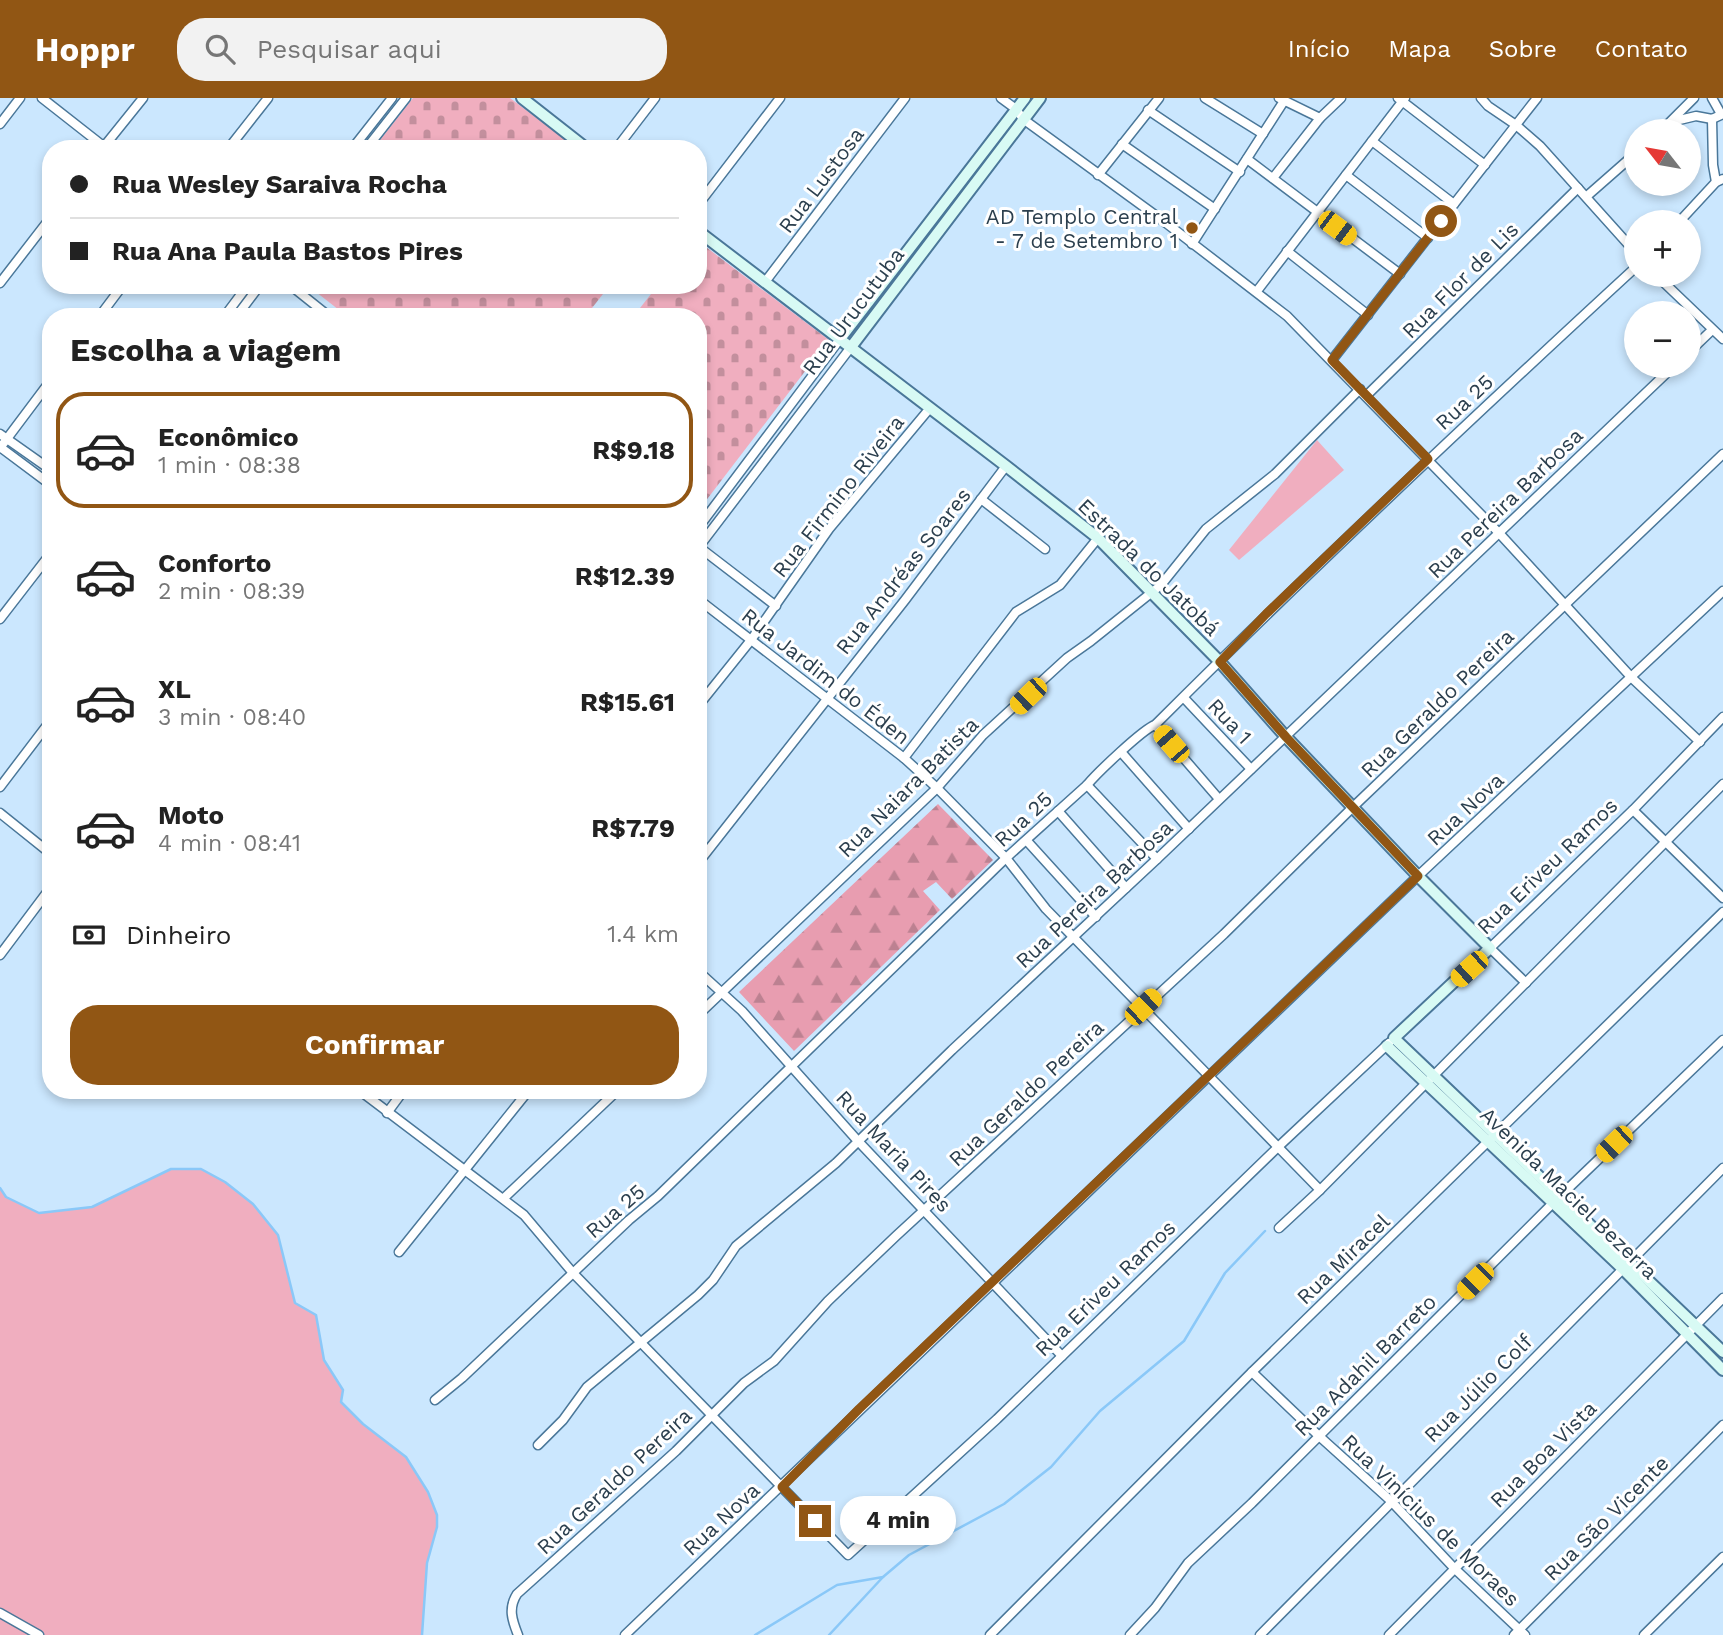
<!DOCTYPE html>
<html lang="pt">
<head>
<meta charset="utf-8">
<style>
	:root { --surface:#fff; --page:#f2f2f2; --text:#222; --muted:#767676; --line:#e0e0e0; --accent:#915614 }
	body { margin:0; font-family:"Work Sans",sans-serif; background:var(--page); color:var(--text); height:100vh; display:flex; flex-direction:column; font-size:26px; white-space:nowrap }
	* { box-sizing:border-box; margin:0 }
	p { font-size:23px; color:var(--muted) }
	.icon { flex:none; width:38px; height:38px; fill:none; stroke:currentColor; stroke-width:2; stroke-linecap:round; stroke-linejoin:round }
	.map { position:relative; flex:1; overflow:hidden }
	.panel { position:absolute; left:42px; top:210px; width:665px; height:791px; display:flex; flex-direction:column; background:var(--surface); border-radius:28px; box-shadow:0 4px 10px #0003 }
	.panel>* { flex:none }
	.guide { position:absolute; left:42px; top:42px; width:665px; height:154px; border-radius:28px; box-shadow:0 4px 10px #0003; display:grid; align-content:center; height:154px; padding:0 28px; background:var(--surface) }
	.needle { width:46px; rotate:301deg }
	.buttons { position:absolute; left:1624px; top:21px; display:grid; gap:14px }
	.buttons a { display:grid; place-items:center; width:77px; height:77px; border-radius:50%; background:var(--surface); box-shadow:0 4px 10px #0003; font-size:35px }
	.end { position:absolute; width:32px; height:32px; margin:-16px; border:9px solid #915614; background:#fff; box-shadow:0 0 0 4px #fff }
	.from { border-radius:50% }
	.bubble { position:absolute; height:49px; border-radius:24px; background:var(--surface); box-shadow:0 4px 10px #0003; font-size:23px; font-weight:700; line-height:49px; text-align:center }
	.car { position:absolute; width:21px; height:42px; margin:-21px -10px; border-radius:9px; box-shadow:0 0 5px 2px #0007; background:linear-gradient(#f5c518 24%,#345 0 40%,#f5c518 0 76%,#345 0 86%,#f5c518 0) }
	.guide b { display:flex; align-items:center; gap:24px; height:66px; font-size:26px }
	.guide b+b { border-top:2px solid var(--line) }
	.guide i { width:18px; height:18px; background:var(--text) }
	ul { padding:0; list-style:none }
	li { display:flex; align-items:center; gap:21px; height:116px; margin:0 14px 10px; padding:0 14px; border:4px solid transparent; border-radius:28px }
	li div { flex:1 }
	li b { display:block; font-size:26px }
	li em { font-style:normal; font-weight:700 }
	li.current { border-color:var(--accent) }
	li>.icon { width:63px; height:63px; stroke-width:1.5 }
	h2 { padding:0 28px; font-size:32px; line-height:84px }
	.pay { display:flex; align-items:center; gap:18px; height:77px; padding:0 28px; font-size:26px }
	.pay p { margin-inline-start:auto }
	.primary-button { display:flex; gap:14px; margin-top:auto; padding:14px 28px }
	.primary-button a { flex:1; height:80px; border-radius:28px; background:var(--accent); color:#fff; font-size:28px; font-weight:700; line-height:80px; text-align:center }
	header { display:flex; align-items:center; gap:42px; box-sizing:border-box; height:98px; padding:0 35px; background:var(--accent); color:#fff }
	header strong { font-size:33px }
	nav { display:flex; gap:38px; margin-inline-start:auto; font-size:24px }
	.search { width:490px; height:63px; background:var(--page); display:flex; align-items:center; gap:18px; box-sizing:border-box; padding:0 24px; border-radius:28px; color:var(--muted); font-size:26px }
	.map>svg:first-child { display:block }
	.green { fill:#f0aebf }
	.forest { fill:url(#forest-firs) }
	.cemetery { fill:url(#cemetery-stones) }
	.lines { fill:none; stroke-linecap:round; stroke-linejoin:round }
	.stream { stroke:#8ac8f8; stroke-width:2.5 }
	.street-casing { stroke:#4a7799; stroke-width:11 }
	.secondary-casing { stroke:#4a7799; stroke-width:14 }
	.street { stroke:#fff; stroke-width:8 }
	.secondary { stroke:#d8faf4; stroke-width:10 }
	.route { stroke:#915614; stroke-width:9 }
	.poi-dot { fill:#915614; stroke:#fff; stroke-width:2.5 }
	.labels { text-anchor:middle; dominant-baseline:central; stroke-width:6; stroke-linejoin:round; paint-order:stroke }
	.street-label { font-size:21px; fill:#2b3f4e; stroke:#fff }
	.poi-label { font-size:21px; fill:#2b3f4e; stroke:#fff; text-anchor:end }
</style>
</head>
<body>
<header>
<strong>Hoppr</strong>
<div class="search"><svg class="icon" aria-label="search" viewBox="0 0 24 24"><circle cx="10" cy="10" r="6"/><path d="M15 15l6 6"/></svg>Pesquisar aqui</div>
<nav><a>Início</a><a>Mapa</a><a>Sobre</a><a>Contato</a></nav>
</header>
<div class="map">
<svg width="1723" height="1537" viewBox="0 0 1723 1537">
	<defs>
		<pattern id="forest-firs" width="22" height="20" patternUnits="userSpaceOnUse" patternTransform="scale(1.75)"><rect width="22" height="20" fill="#e89db0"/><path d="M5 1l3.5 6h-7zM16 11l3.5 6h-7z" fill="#bc8191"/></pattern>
		<pattern id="cemetery-stones" width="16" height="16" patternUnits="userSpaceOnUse" patternTransform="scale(1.75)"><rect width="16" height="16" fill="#f0aebf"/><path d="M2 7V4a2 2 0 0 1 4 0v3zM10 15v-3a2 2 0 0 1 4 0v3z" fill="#c38f9d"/></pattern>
	</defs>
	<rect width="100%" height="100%" fill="#cbe7fe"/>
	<!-- green -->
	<g class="green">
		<path d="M1317,342L1344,372L1239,462L1229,452Z"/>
		<path d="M171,1071H201L225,1084L253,1106L278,1137L295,1205L316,1217L324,1262L343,1292L341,1304L363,1326L406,1359L428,1394L437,1417V1429L427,1465L422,1537H0V1090L6,1099L39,1115L92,1109Z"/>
	</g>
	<!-- forest -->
	<path class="forest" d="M938,706L993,762L952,801L936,784L923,793L940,812L794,953L739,894Z"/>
	<!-- cemetery -->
	<g class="cemetery">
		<path d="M413,0H510L578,51H373Z"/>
		<path d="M698,143L829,242L698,413V219H633L658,187H698Z"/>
		<path d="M307,187H610L585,219H348Z"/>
	</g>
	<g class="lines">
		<!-- stream -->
		<g class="stream">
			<path d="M0,1090L6,1099L39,1115L92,1109L171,1071H201L225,1084L253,1106L278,1137L295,1205L316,1217L324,1262L343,1292L341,1304L363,1326L406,1359L428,1394L437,1417V1429L427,1465L422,1537"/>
			<path d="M755,1537L837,1487L883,1479L909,1457L1004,1406L1051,1369L1100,1313L1184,1243L1225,1175L1265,1133"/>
			<path d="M829,1537L883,1479"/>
		</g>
		<!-- street casing -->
		<g class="street-casing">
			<g id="street">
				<path d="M42,0L107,51"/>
				<path d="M1001,0L1016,11L1023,21L1166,125L1287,218L1499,435L1632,580L1700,644"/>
				<path d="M1205,0L1263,36"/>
				<path d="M1279,0L1320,20"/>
				<path d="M1398,0L1485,67"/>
				<path d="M1481,0L1488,8L1516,27L1540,48L1636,155"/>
				<path d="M1712,0L1721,16"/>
				<path d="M1148,12L1240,74"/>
				<path d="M1712,21L1713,67L1716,84"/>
				<path d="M1671,24L1696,18L1712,21L1723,16"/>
				<path d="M0,26L20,0"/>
				<path d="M1661,33L1694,0"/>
				<path d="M1372,43L1454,106"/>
				<path d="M1122,46L1215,111"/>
				<path d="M102,51L143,0"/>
				<path d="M228,51L268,0"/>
				<path d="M352,51L392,0"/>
				<path d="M366,51L406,0"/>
				<path d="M616,51L655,0"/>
				<path d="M1247,61L1400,176"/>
				<path d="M1098,77L1159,0"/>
				<path d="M1346,77L1428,140"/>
				<path d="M1273,80L1320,20L1341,0"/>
				<path d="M1587,98L1636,55"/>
				<path d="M698,107L780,0"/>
				<path d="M1679,124L1716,84L1723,81"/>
				<path d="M1192,146L1284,3"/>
				<path d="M1287,153L1368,217"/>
				<path d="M1656,177L1723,241"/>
				<path d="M765,184L905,0"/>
				<path d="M0,185L51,119"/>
				<path d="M290,187L330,219"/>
				<path d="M1257,193L1405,0"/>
				<path d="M99,219L123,187"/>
				<path d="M224,219L248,187"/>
				<path d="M236,219L260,187"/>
				<path d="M1689,254L1712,232"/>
				<path d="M1332,262L1537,0"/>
				<path d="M1366,298L1578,90"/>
				<path d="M0,336L51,372"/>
				<path d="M0,349L51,387"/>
				<path d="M0,350L51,282"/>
				<path d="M981,401L1045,451"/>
				<path d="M698,430L840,241"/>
				<path d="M699,449L776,508"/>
				<path d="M698,450L851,249"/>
				<path d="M698,501L904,660L937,690L1006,760L1046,811L1320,1092"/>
				<path d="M0,521L51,455"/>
				<path d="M1184,600L1251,671"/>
				<path d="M698,608L751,542L829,431L930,310"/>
				<path d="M1155,627L1219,701"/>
				<path d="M1121,654L1189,731"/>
				<path d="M904,660L1016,514L1060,487L1098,440"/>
				<path d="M1087,687L1157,761"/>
				<path d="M0,689L51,622"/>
				<path d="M1633,712L1723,800"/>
				<path d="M1058,713L1126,790"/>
				<path d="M0,715L51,756"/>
				<path d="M1027,743L1096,819"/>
				<path d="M698,765L905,502L1006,368"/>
				<path d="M0,857L51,789"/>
				<path d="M698,873L742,913L857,1042L1062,1258"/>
				<path d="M1526,885L1490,850L1633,712L1723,619"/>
				<path d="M698,917L937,690L983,637L1067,560L1091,543L1161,487L1206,431L1275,376L1360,291"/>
				<path d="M359,992L524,1117L573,1175L848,1457L997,1321L1278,1049L1389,945"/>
				<path d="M387,1015L404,992"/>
				<path d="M504,1100L618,992"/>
				<path d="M1279,1130L1320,1092L1723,686"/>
				<path d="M399,1154L529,992"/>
				<path d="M1252,1274L1319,1338L1391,1403L1454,1470L1525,1537"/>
				<path d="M435,1302L462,1280L629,1122L658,1098L1006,760L1087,687C1097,675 1143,631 1155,627C1312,470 1473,319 1636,169"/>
				<path d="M538,1347L563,1322L587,1289L698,1197L713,1182L736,1148L836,1065L952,952L1157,761L1674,268"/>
				<path d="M0,1515L39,1537"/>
				<path d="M518,1537C512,1522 508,1510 517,1496L676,1353L744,1285L774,1263L828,1203L896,1138L1224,836L1353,709L1723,356"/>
				<path d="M625,1537L1418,778L1723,493"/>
				<path d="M990,1537L1252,1274L1723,814"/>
				<path d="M1130,1537L1155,1510L1188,1465L1252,1405L1553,1105L1723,942"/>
				<path d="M1260,1537L1723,1070"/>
				<path d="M1389,1537L1723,1200"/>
				<path d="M1514,1537L1723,1327"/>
				<path d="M1644,1537L1723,1459"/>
			</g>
		</g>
		<!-- secondary casing -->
		<g class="secondary-casing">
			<g id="secondary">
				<path d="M522,0L587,51"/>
				<path d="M698,133L1006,368L1098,440L1220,564L1286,639L1418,778L1490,850L1394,940L1723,1254"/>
				<path d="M840,241L1025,0"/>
				<path d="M851,249L1040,0"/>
				<path d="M1387,948L1622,1170L1723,1272"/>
			</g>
		</g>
		<!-- street -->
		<use href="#street" class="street"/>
		<!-- secondary -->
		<use href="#secondary" class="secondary"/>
	</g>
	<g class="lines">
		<!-- route -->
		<path class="route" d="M815,1423L782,1389L859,1311L1418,778L1286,639L1220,564L1266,516L1428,361L1332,262L1441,123"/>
	</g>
	<!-- markers -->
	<circle class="poi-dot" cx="1192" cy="130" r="7"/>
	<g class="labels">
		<!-- street labels -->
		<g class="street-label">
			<text transform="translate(821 82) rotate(-53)">Rua Lustosa</text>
			<text transform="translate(1460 182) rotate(-45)">Rua Flor de Lis</text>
			<text transform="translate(853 213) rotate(-53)">Rua Urucutuba</text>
			<text transform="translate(1464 304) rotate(-43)">Rua 25</text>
			<text transform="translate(838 398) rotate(-52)">Rua Firmino Riveira</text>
			<text transform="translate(1505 405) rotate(-44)">Rua Pereira Barbosa</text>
			<text transform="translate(1149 469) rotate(44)">Estrada do Jatobá</text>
			<text transform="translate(903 473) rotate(-52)">Rua Andréas Soares</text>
			<text transform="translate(826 578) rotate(38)">Rua Jardim do Éden</text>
			<text transform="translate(1437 605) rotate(-44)">Rua Geraldo Pereira</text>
			<text transform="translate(1230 623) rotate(47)">Rua 1</text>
			<text transform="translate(908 689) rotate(-45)">Rua Naiara Batista</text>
			<text transform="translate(1465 711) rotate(-43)">Rua Nova</text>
			<text transform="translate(1023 721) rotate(-43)">Rua 25</text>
			<text transform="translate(1547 768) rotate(-44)">Rua Eriveu Ramos</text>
			<text transform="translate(1094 796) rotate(-43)">Rua Pereira Barbosa</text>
			<text transform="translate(1026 995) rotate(-43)">Rua Geraldo Pereira</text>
			<text transform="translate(894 1053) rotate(47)">Rua Maria Pires</text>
			<text transform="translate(1569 1095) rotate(44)">Avenida Maciel Bezerra</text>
			<text transform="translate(615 1113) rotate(-41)">Rua 25</text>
			<text transform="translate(1343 1161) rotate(-44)">Rua Miracel</text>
			<text transform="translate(1105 1190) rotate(-44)">Rua Eriveu Ramos</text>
			<text transform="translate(1365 1267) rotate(-45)">Rua Adahil Barreto</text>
			<text transform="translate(1478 1290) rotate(-45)">Rua Júlio Colf</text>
			<text transform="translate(1543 1356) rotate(-45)">Rua Boa Vista</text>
			<text transform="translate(614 1383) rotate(-43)">Rua Geraldo Pereira</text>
			<text transform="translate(1606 1420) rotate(-45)">Rua São Vicente</text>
			<text transform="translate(721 1421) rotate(-43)">Rua Nova</text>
			<text transform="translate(1431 1422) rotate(44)">Rua Vinícius de Moraes</text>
		</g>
		<!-- poi labels -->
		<g class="poi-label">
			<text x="1178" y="118">AD Templo Central<tspan x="1178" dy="24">- 7 de Setembro 1</tspan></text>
		</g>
	</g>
</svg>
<div class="buttons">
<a><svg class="needle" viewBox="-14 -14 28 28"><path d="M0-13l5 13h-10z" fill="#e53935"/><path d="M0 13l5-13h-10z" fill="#767676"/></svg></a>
<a>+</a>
<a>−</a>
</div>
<i class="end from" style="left:1441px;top:123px"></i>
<i class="end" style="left:815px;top:1423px"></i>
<div class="bubble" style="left:840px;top:1398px;width:116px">4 min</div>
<i class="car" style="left:1337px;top:130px;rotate:127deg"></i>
<i class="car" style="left:1028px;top:598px;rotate:226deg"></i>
<i class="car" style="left:1171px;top:646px;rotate:319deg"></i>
<i class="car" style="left:1469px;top:871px;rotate:228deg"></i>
<i class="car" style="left:1143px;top:909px;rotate:46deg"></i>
<i class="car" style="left:1614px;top:1046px;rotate:226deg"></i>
<i class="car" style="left:1475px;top:1183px;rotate:225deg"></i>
<div class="guide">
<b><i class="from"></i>Rua Wesley Saraiva Rocha</b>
<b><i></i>Rua Ana Paula Bastos Pires</b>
</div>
<section class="panel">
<h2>Escolha a viagem</h2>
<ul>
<li class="current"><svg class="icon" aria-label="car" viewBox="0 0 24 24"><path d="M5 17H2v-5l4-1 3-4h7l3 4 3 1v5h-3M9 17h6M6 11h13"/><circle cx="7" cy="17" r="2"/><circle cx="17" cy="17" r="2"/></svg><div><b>Econômico</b><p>1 min · 08:38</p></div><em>R$9.18</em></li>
<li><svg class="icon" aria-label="car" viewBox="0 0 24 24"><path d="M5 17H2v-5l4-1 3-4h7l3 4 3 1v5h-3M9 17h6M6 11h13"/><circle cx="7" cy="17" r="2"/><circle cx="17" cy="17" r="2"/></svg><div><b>Conforto</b><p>2 min · 08:39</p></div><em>R$12.39</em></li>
<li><svg class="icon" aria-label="car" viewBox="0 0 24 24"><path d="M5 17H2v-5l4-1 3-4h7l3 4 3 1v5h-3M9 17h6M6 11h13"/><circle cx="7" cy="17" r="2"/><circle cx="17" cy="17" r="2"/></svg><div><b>XL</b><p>3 min · 08:40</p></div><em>R$15.61</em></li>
<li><svg class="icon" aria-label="car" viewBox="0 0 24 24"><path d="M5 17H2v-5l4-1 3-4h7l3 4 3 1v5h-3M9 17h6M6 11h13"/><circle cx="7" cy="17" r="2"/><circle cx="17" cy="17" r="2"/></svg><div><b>Moto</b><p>4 min · 08:41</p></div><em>R$7.79</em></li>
</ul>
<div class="pay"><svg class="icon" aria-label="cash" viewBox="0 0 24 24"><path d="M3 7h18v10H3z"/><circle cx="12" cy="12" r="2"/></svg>Dinheiro<p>1.4 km</p></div>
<div class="primary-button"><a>Confirmar</a></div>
</section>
</div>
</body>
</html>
